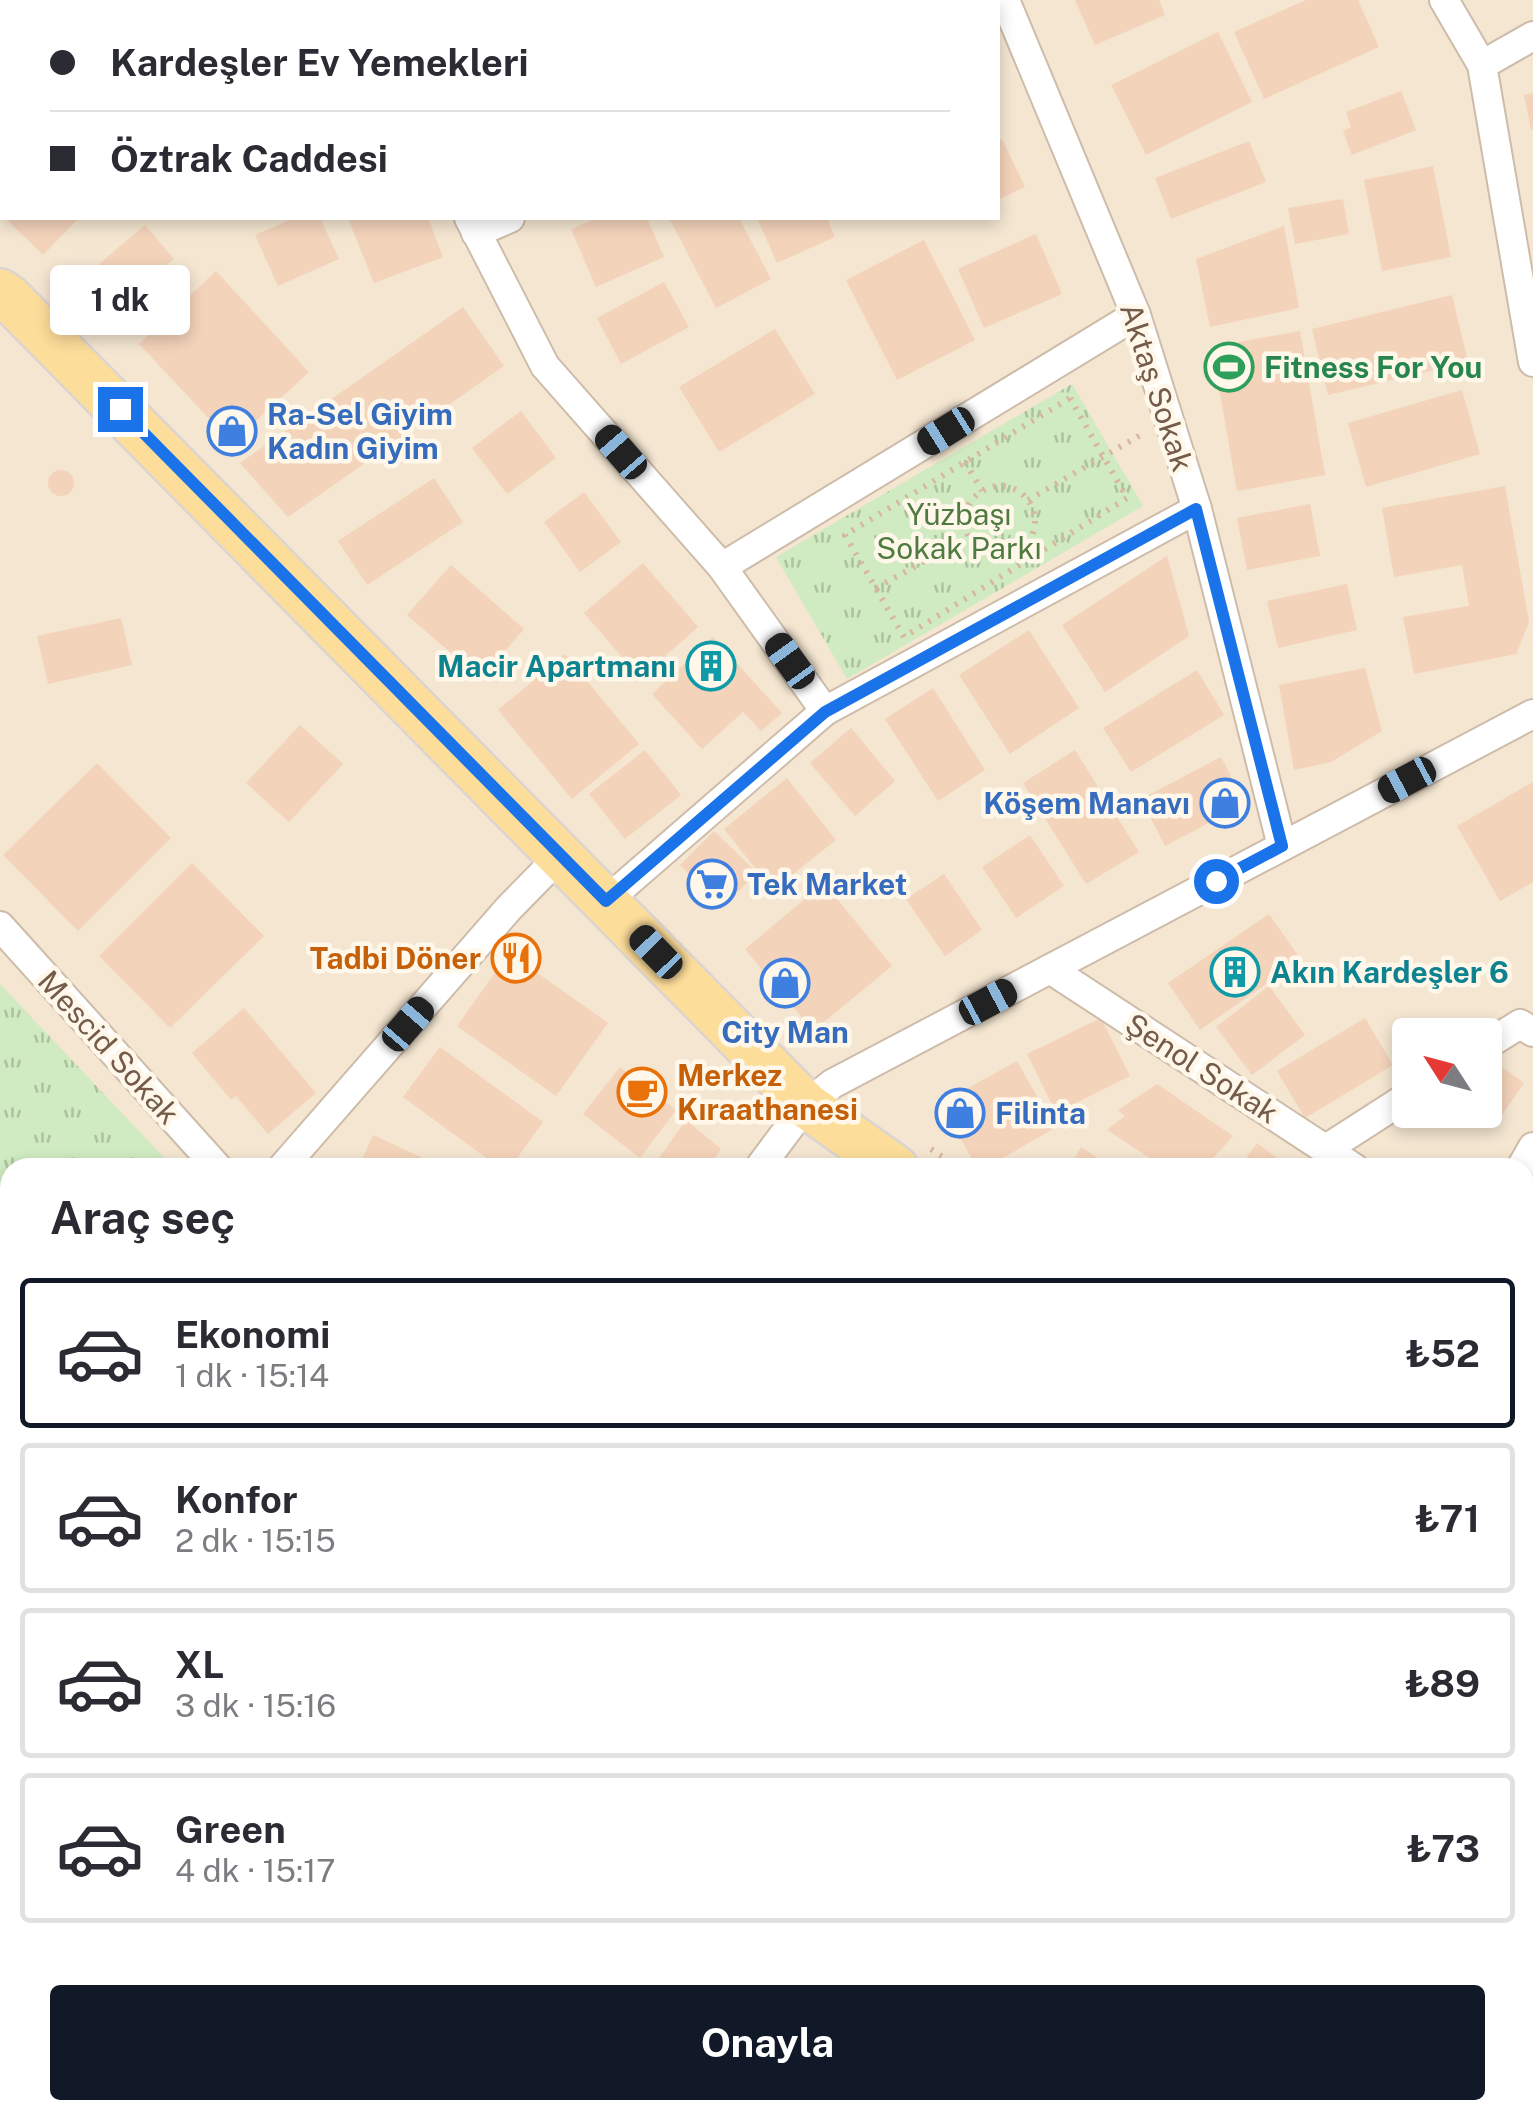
<!DOCTYPE html>
<html lang="tr">
<head>
<meta charset="utf-8">
<style>
	:root { --surface:#fff; --page:#f2f2f3; --text:#2b2b33; --muted:#7c7c81; --line:#e1e1e2; --accent:#111827 }
	body { margin:0; font-family:"Public Sans",sans-serif; background:var(--page); color:var(--text); height:100vh; display:flex; flex-direction:column; font-size:38px; white-space:nowrap }
	* { box-sizing:border-box; margin:0 }
	p { font-size:32px; color:var(--muted) }
	.icon { flex:none; width:55px; height:55px; fill:none; stroke:currentColor; stroke-width:2; stroke-linecap:round; stroke-linejoin:round }
	.map { position:relative; flex:1; overflow:hidden }
	.panel { position:absolute; left:0px; top:1158px; width:1535px; height:962px; display:flex; flex-direction:column; background:var(--surface); border-radius:30px 30px 0 0; box-shadow:0 5px 15px #0003 }
	.panel>* { flex:none }
	.guide { position:absolute; left:0px; top:0px; width:1000px; height:220px; box-shadow:0 5px 15px #0003; display:grid; align-content:center; height:220px; padding:0 50px; background:var(--surface) }
	.needle { width:65px; rotate:306deg }
	.controls { position:absolute; left:1392px; top:1018px; display:grid; gap:20px }
	.controls a { display:grid; place-items:center; width:110px; height:110px; border-radius:10px; background:var(--surface); box-shadow:0 5px 15px #0003; font-size:50px }
	.end { position:absolute; width:45px; height:45px; margin:-22px; border:12px solid #1a73e8; background:#fff; box-shadow:0 0 0 5px #fff }
	.from { border-radius:50% }
	.bubble { position:absolute; height:70px; border-radius:10px; background:var(--surface); box-shadow:0 5px 15px #0003; font-size:32px; font-weight:700; line-height:70px; text-align:center }
	.car { position:absolute; width:30px; height:60px; margin:-30px -15px; border-radius:12px; box-shadow:0 0 8px 2px #0007; background:linear-gradient(#222 24%,#8ab4d8 0 40%,#222 0 76%,#8ab4d8 0 86%,#222 0) }
	.guide b { display:flex; align-items:center; gap:35px; height:95px; font-size:38px }
	.guide b+b { border-top:2px solid var(--line) }
	.guide i { width:25px; height:25px; background:var(--text) }
	ul { padding:0; list-style:none }
	li { display:flex; align-items:center; gap:30px; height:150px; margin:0 20px 15px; padding:0 30px; border:5px solid var(--line); border-radius:10px }
	li div { flex:1 }
	li b { display:block; font-size:38px }
	li em { font-style:normal; font-weight:700 }
	li.on { border-color:var(--accent) }
	li>.icon { width:90px; height:90px; stroke-width:1.5 }
	h2 { padding:0 50px; font-size:45px; line-height:120px }
	.cta { display:flex; gap:20px; margin-top:auto; padding:20px 50px }
	.cta a { flex:1; height:115px; border-radius:10px; background:var(--accent); color:#fff; font-size:40px; font-weight:700; line-height:115px; text-align:center }
	.map>svg:first-child { display:block }
	.residential { fill:#f4e6d1; fill-rule:evenodd }
	.park { fill:url(#park-tufts) }
	.building { fill:#f3d3ba }
	.lines { fill:none; stroke-linecap:round; stroke-linejoin:round }
	.street-casing { stroke:#cebcaa; stroke-width:32 }
	.secondary-casing { stroke:#d3bea9; stroke-width:45 }
	.primary-casing { stroke:#dbd4d0; stroke-width:50 }
	.path { stroke:#d7b79d; stroke-width:6; stroke-dasharray:2.5 8; stroke-linecap:butt }
	.street { stroke:#fff; stroke-width:28 }
	.secondary { stroke:#fff; stroke-width:40 }
	.primary { stroke:#fddd9a; stroke-width:45 }
	.route { stroke:#1a73e8; stroke-width:12 }
	.labels { text-anchor:middle; dominant-baseline:central; stroke-width:9; stroke-linejoin:round; paint-order:stroke }
	.leisure-label { font-size:30px; font-weight:bold; fill:#27864d; stroke:#fff8ea; text-anchor:start }
	.street-label { font-size:30px; fill:#755b49; stroke:#fff8ea }
	.shop-label { font-size:30px; font-weight:bold; fill:#366cbe; stroke:#fff8ea; text-anchor:start }
	.park-label { font-size:30px; fill:#4f7b41; stroke:#fff8ea }
	.culture-label { font-size:30px; font-weight:bold; fill:#0d838f; stroke:#fff8ea; text-anchor:end }
	.food-label { font-size:30px; font-weight:bold; fill:#c56008; stroke:#fff8ea; text-anchor:end }
</style>
</head>
<body>
<div class="map">
<svg width="1533" height="2118" viewBox="0 0 1533 2118">
	<defs>
		<pattern id="park-tufts" width="24" height="20" patternUnits="userSpaceOnUse" patternTransform="scale(2.5)"><rect width="24" height="20" fill="#d0eac1"/><path d="M3 7l-1-3M5 7V3M7 7l1-3M15 17l-1-3M17 17v-4M19 17l1-3" fill="none" stroke="#adc19f"/></pattern>
	</defs>
	<rect width="100%" height="100%" fill="#fdf4e3"/>
	<!-- residential -->
	<path class="residential" d="M0,0H1533V2118H0ZM2,2H998V218H2ZM1410,1035H1485V1110H1410ZM10,1168H1525V2110H10Z"/>
	<!-- park -->
	<g class="park">
		<path d="M1072,384L1143,506L847,679L776,557Z"/>
		<path d="M0,984L173,1167L10,1168V1294L0,1289Z"/>
		<path d="M0,1859L10,1864V1931L0,1935Z"/>
	</g>
	<!-- building -->
	<g class="building">
		<path d="M1075,0H1159L1165,15L1095,45Z"/>
		<path d="M1306,0H1358L1379,47L1264,99L1234,32Z"/>
		<path d="M1218,32L1252,102L1146,155L1111,85Z"/>
		<path d="M1401,91L1416,130L1352,155L1343,131L1351,127L1346,112Z"/>
		<path d="M1533,93V129L1531,130L1524,95Z"/>
		<path d="M1002,139L1025,187L998,200V141Z"/>
		<path d="M1249,141L1266,182L1171,219L1155,178Z"/>
		<path d="M1433,166L1451,257L1382,271L1364,180Z"/>
		<path d="M1343,199L1349,234L1295,244L1288,208Z"/>
		<path d="M5,218H79L43,255Z"/>
		<path d="M294,218H320L339,259L278,286L255,235Z"/>
		<path d="M348,218H428L443,257L374,283Z"/>
		<path d="M597,218H647L664,257L596,287L571,229Z"/>
		<path d="M669,218H739L771,279L716,308Z"/>
		<path d="M757,218H827L835,237L777,263Z"/>
		<path d="M145,225L174,259L101,321L72,287Z"/>
		<path d="M1284,226L1299,308L1210,327L1196,259Z"/>
		<path d="M1036,234L1062,294L984,328L958,269Z"/>
		<path d="M924,240L975,340L897,380L846,280Z"/>
		<path d="M216,271L309,372L232,443L139,344Z"/>
		<path d="M664,282L689,327L621,364L597,318Z"/>
		<path d="M1452,295L1468,362L1328,395L1312,329Z"/>
		<path d="M463,307L504,366L288,517L240,463Z"/>
		<path d="M775,329L815,394L719,452L679,387Z"/>
		<path d="M1300,331L1325,475L1237,491L1212,347Z"/>
		<path d="M1462,390L1480,454L1366,487L1348,423Z"/>
		<path d="M521,411L556,458L507,494L472,448Z"/>
		<circle cx="61" cy="483" r="13"/>
		<path d="M434,478L463,522L367,585L338,541Z"/>
		<path d="M1505,486L1529,622L1516,654L1414,674L1403,617L1469,606L1462,565L1394,577L1382,508Z"/>
		<path d="M584,492L621,542L580,572L544,522Z"/>
		<path d="M1310,504L1320,556L1247,570L1237,518Z"/>
		<path d="M1167,556L1189,636L1105,692L1062,625Z"/>
		<path d="M643,563L698,627L640,678L584,613Z"/>
		<path d="M451,565L524,629L481,679L407,615Z"/>
		<path d="M1347,584L1357,630L1278,648L1267,601Z"/>
		<path d="M121,618L132,665L48,684L37,636Z"/>
		<path d="M1029,630L1079,708L1010,754L959,675Z"/>
		<path d="M713,637L782,713L761,731L743,712L702,749L652,694Z"/>
		<path d="M565,654L639,744L572,799L498,710Z"/>
		<path d="M1365,668L1382,731L1331,762L1294,770L1279,685Z"/>
		<path d="M1197,670L1224,715L1131,772L1103,728Z"/>
		<path d="M933,688L985,770L938,801L885,719Z"/>
		<path d="M300,725L343,764L289,822L246,783Z"/>
		<path d="M851,728L895,781L855,816L810,763Z"/>
		<path d="M645,750L681,795L625,839L589,794Z"/>
		<path d="M1075,750L1139,852L1086,884L1023,783Z"/>
		<path d="M1221,757L1245,804L1165,846L1141,799Z"/>
		<path d="M97,763L171,838L78,931L3,855Z"/>
		<path d="M787,778L836,840L773,890L724,829Z"/>
		<path d="M1533,782V882L1500,901L1457,826Z"/>
		<path d="M714,831L757,873L722,907L680,865Z"/>
		<path d="M1030,835L1064,886L1016,918L982,867Z"/>
		<path d="M192,863L264,936L170,1028L99,956Z"/>
		<path d="M944,874L982,930L945,956L906,899Z"/>
		<path d="M824,883L892,966L813,1031L745,949Z"/>
		<path d="M1269,914L1301,960L1200,1030L1168,983Z"/>
		<path d="M509,953L608,1023L556,1096L457,1026Z"/>
		<path d="M1269,986L1305,1035L1252,1075L1216,1027Z"/>
		<path d="M244,1008L316,1093L268,1134L236,1096L231,1100L192,1053Z"/>
		<path d="M1101,1018L1130,1076L1056,1113L1027,1054Z"/>
		<path d="M1365,1018L1393,1065L1305,1118L1277,1071Z"/>
		<path d="M440,1047L543,1122L510,1168H500L403,1097Z"/>
		<path d="M1017,1061L1055,1128L985,1168H977L941,1103Z"/>
		<path d="M1498,1064L1524,1083L1495,1125L1472,1110H1485V1074Z"/>
		<path d="M620,1067L676,1110L640,1158L583,1114Z"/>
		<path d="M1157,1084L1233,1136L1204,1168H1165L1107,1130L1125,1116L1118,1110Z"/>
		<path d="M686,1120L721,1149L708,1168H652Z"/>
		<path d="M373,1135L438,1165L437,1168H358Z"/>
		<path d="M1257,1143L1291,1168H1239Z"/>
		<path d="M1081,1147L1113,1168H1069Z"/>
		<path d="M1525,1239L1533,1244V1337L1525,1332Z"/>
		<path d="M1525,1398L1533,1404V1457L1525,1468Z"/>
		<path d="M0,1422L10,1427V1525L1,1541L10,1546V1654L0,1671Z"/>
		<path d="M1525,1650L1533,1654V1769L1525,1782Z"/>
		<path d="M1533,1877V1927L1525,1924V1899Z"/>
		<path d="M1533,1948V2118H1424L1427,2110H1525V1963L1527,1964Z"/>
		<path d="M10,2041V2079L0,2052V2044Z"/>
		<path d="M49,2110H102L105,2118H28Z"/>
		<path d="M272,2110H316L319,2118H253Z"/>
		<path d="M337,2110H417L398,2118H340Z"/>
		<path d="M870,2110H982L978,2118H887Z"/>
		<path d="M1020,2110H1076L1072,2118H1016Z"/>
		<path d="M1187,2110H1248V2111L1229,2118H1183Z"/>
		<path d="M1306,2110H1372L1368,2118H1322Z"/>
	</g>
	<g class="lines">
		<!-- street casing -->
		<g class="street-casing">
			<g id="street">
				<path d="M366,0L367,2"/>
				<path d="M1005,0L1136,315L1197,509L1282,846"/>
				<path d="M1444,0L1482,65L1533,362"/>
				<path d="M147,2L153,0"/>
				<path d="M967,2L972,0"/>
				<path d="M1482,65L1533,36"/>
				<path d="M0,70L2,69"/>
				<path d="M469,218L545,366L722,567L825,711"/>
				<path d="M476,233L510,218"/>
				<path d="M722,567L1136,315"/>
				<path d="M606,901L825,711L1197,509"/>
				<path d="M0,926L218,1168"/>
				<path d="M1050,969L1354,1168"/>
				<path d="M1485,1046L1520,1024L1533,1032"/>
				<path d="M1326,1149L1410,1095"/>
				<path d="M282,1168L509,908L561,855"/>
				<path d="M759,1168L806,1105L832,1084L1533,714"/>
				<path d="M1521,1168L1533,1147"/>
				<path d="M0,1329L10,1334"/>
				<path d="M1525,1789L1529,1791L1525,1799"/>
				<path d="M505,2118L514,2110"/>
			</g>
		</g>
		<!-- secondary casing -->
		<g class="secondary-casing">
			<path id="secondary" d="M0,1979L10,1976"/>
		</g>
		<!-- primary casing -->
		<g class="primary-casing">
			<g id="primary">
				<path d="M0,292L9,298L806,1105L895,1168"/>
				<path d="M1525,1584L1533,1589"/>
				<path d="M0,1759L10,1764"/>
				<path d="M702,2110L719,2118"/>
			</g>
		</g>
		<!-- path -->
		<g class="path">
			<path d="M1070,398L1127,498L904,637L845,535Z"/>
			<path d="M965,462L982,491"/>
			<circle cx="1000" cy="521" r="35"/>
			<path d="M1028,500L1144,433"/>
			<path d="M876,588L968,537"/>
			<path d="M931,1149L959,1168"/>
			<path d="M0,1700L10,1705"/>
			<path d="M0,1825L10,1830"/>
			<path d="M564,2110L580,2118"/>
			<path d="M830,2110L846,2118"/>
			<path d="M1102,2118L1106,2110"/>
		</g>
		<!-- street -->
		<use href="#street" class="street"/>
		<!-- secondary -->
		<use href="#secondary" class="secondary"/>
		<!-- primary -->
		<use href="#primary" class="primary"/>
	</g>
	<g class="lines">
		<!-- route -->
		<path class="route" d="M120,409L606,901L825,712L1196,509L1282,846L1216,881"/>
	</g>
	<!-- icons -->
	<defs>
		<g id="stadium-ring" transform="scale(2.5)"><circle r="9.5" fill="#fff8ea" stroke="#2e9e5b" stroke-width="1.5"/><path d="M0-5a6.5 5 0 1 0 0 10a6.5 5 0 1 0 0-10ZM-3.5-1.8h7v3.6h-7Z" fill="#2e9e5b"/></g>
		<g id="shop-ring" transform="scale(2.5)"><circle r="9.5" fill="#fff8ea" stroke="#3f7fe0" stroke-width="1.5"/><path d="M-5-2.5h2.3a2.7 3.5 0 0 1 5.4 0H5L5.5 6h-11ZM-1.5-2.5h3a1.5 2.3 0 0 0-3 0Z" fill="#3f7fe0"/></g>
		<g id="building-ring" transform="scale(2.5)"><circle r="9.5" fill="#fff8ea" stroke="#0f9aa8" stroke-width="1.5"/><path d="M-4-6H4V6H1V3H-1V6H-4ZM-2.5-4.3h1.7v1.8h-1.7ZM.8-4.3h1.7v1.8H.8ZM-2.5-1h1.7V.8h-1.7ZM.8-1h1.7V.8H.8Z" fill="#0f9aa8"/></g>
		<g id="supermarket-ring" transform="scale(2.5)"><circle r="9.5" fill="#fff8ea" stroke="#3f7fe0" stroke-width="1.5"/><path d="M-6-5.5h2.5l.6 2H6L4.5 2H-2.5L-4.4-4H-6ZM-1.5 3.2a1.3 1.3 0 1 0 .1 0ZM3 3.2a1.3 1.3 0 1 0 .1 0Z" fill="#3f7fe0"/></g>
		<g id="restaurant-ring" transform="scale(2.5)"><circle r="9.5" fill="#fff8ea" stroke="#e8710a" stroke-width="1.5"/><path d="M-5-6h1v4h1v-4h1v4h1v-4h1v5L-1.5 .5V6h-2V.5L-5-1ZM5-6V6H3V1.5H1.5Q1.5-4 5-6Z" fill="#e8710a"/></g>
		<g id="cafe-ring" transform="scale(2.5)"><circle r="9.5" fill="#fff8ea" stroke="#e8710a" stroke-width="1.5"/><path d="M-5.5-4.5H6V0H3Q3 3.5 0 3.5H-2.5Q-5.5 3.5-5.5 0ZM3-3.2v2h1.7v-2ZM-6 4.5H4V6H-6Z" fill="#e8710a"/></g>
	</defs>
	<g fill-rule="evenodd">
		<use href="#stadium-ring" x="1229" y="367"/>
		<use href="#shop-ring" x="232" y="431"/>
		<use href="#building-ring" x="711" y="666"/>
		<use href="#shop-ring" x="1225" y="803"/>
		<use href="#supermarket-ring" x="712" y="884"/>
		<use href="#restaurant-ring" x="516" y="958"/>
		<use href="#building-ring" x="1235" y="972"/>
		<use href="#shop-ring" x="785" y="983"/>
		<use href="#cafe-ring" x="642" y="1092"/>
		<use href="#shop-ring" x="960" y="1113"/>
	</g>
	<g class="labels">
		<!-- leisure labels -->
		<g class="leisure-label">
			<text x="1264" y="367">Fitness For You</text>
		</g>
		<!-- street labels -->
		<g class="street-label">
			<text transform="translate(1157 387) rotate(72)">Aktaş Sokak</text>
			<text transform="translate(109 1047) rotate(48)">Mescid Sokak</text>
			<text transform="translate(1202 1068) rotate(33)">Şenol Sokak</text>
		</g>
		<!-- shop labels -->
		<g class="shop-label">
			<text x="267" y="414">Ra-Sel Giyim<tspan x="267" dy="34">Kadın Giyim</tspan></text>
			<text x="1190" y="803" text-anchor="end">Köşem Manavı</text>
			<text x="747" y="884">Tek Market</text>
			<text x="785" y="1032" text-anchor="middle">City Man</text>
			<text x="995" y="1113">Filinta</text>
		</g>
		<!-- park labels -->
		<g class="park-label">
			<text x="959" y="514">Yüzbaşı<tspan x="959" dy="34">Sokak Parkı</tspan></text>
		</g>
		<!-- culture labels -->
		<g class="culture-label">
			<text x="676" y="666">Macir Apartmanı</text>
			<text x="1270" y="972" text-anchor="start">Akın Kardeşler 6</text>
		</g>
		<!-- food labels -->
		<g class="food-label">
			<text x="481" y="958">Tadbi Döner</text>
			<text x="677" y="1075" text-anchor="start">Merkez<tspan x="677" dy="34">Kıraathanesi</tspan></text>
		</g>
	</g>
</svg>
<div class="controls">
<a><svg class="needle" viewBox="-14 -14 28 28"><path d="M0-13l5 13h-10z" fill="#e53935"/><path d="M0 13l5-13h-10z" fill="#7c7c81"/></svg></a>
</div>
<i class="end from" style="left:1216px;top:881px"></i>
<i class="end" style="left:120px;top:409px"></i>
<div class="bubble" style="left:50px;top:265px;width:140px">1 dk</div>
<i class="car" style="left:946px;top:431px;rotate:238deg"></i>
<i class="car" style="left:621px;top:452px;rotate:319deg"></i>
<i class="car" style="left:790px;top:661px;rotate:324deg"></i>
<i class="car" style="left:1407px;top:780px;rotate:242deg"></i>
<i class="car" style="left:656px;top:952px;rotate:316deg"></i>
<i class="car" style="left:988px;top:1002px;rotate:62deg"></i>
<i class="car" style="left:408px;top:1024px;rotate:41deg"></i>
<div class="guide">
<b><i class="from"></i>Kardeşler Ev Yemekleri</b>
<b><i></i>Öztrak Caddesi</b>
</div>
<section class="panel">
<h2>Araç seç</h2>
<ul>
<li class="on"><svg class="icon" aria-label="car" viewBox="0 0 24 24"><path d="M5 17H2v-5l4-1 3-4h7l3 4 3 1v5h-3M9 17h6M6 11h13"/><circle cx="7" cy="17" r="2"/><circle cx="17" cy="17" r="2"/></svg><div><b>Ekonomi</b><p>1 dk · 15:14</p></div><em>₺52</em></li>
<li><svg class="icon" aria-label="car" viewBox="0 0 24 24"><path d="M5 17H2v-5l4-1 3-4h7l3 4 3 1v5h-3M9 17h6M6 11h13"/><circle cx="7" cy="17" r="2"/><circle cx="17" cy="17" r="2"/></svg><div><b>Konfor</b><p>2 dk · 15:15</p></div><em>₺71</em></li>
<li><svg class="icon" aria-label="car" viewBox="0 0 24 24"><path d="M5 17H2v-5l4-1 3-4h7l3 4 3 1v5h-3M9 17h6M6 11h13"/><circle cx="7" cy="17" r="2"/><circle cx="17" cy="17" r="2"/></svg><div><b>XL</b><p>3 dk · 15:16</p></div><em>₺89</em></li>
<li><svg class="icon" aria-label="car" viewBox="0 0 24 24"><path d="M5 17H2v-5l4-1 3-4h7l3 4 3 1v5h-3M9 17h6M6 11h13"/><circle cx="7" cy="17" r="2"/><circle cx="17" cy="17" r="2"/></svg><div><b>Green</b><p>4 dk · 15:17</p></div><em>₺73</em></li>
</ul>
<div class="cta"><a>Onayla</a></div>
</section>
</div>
</body>
</html>
